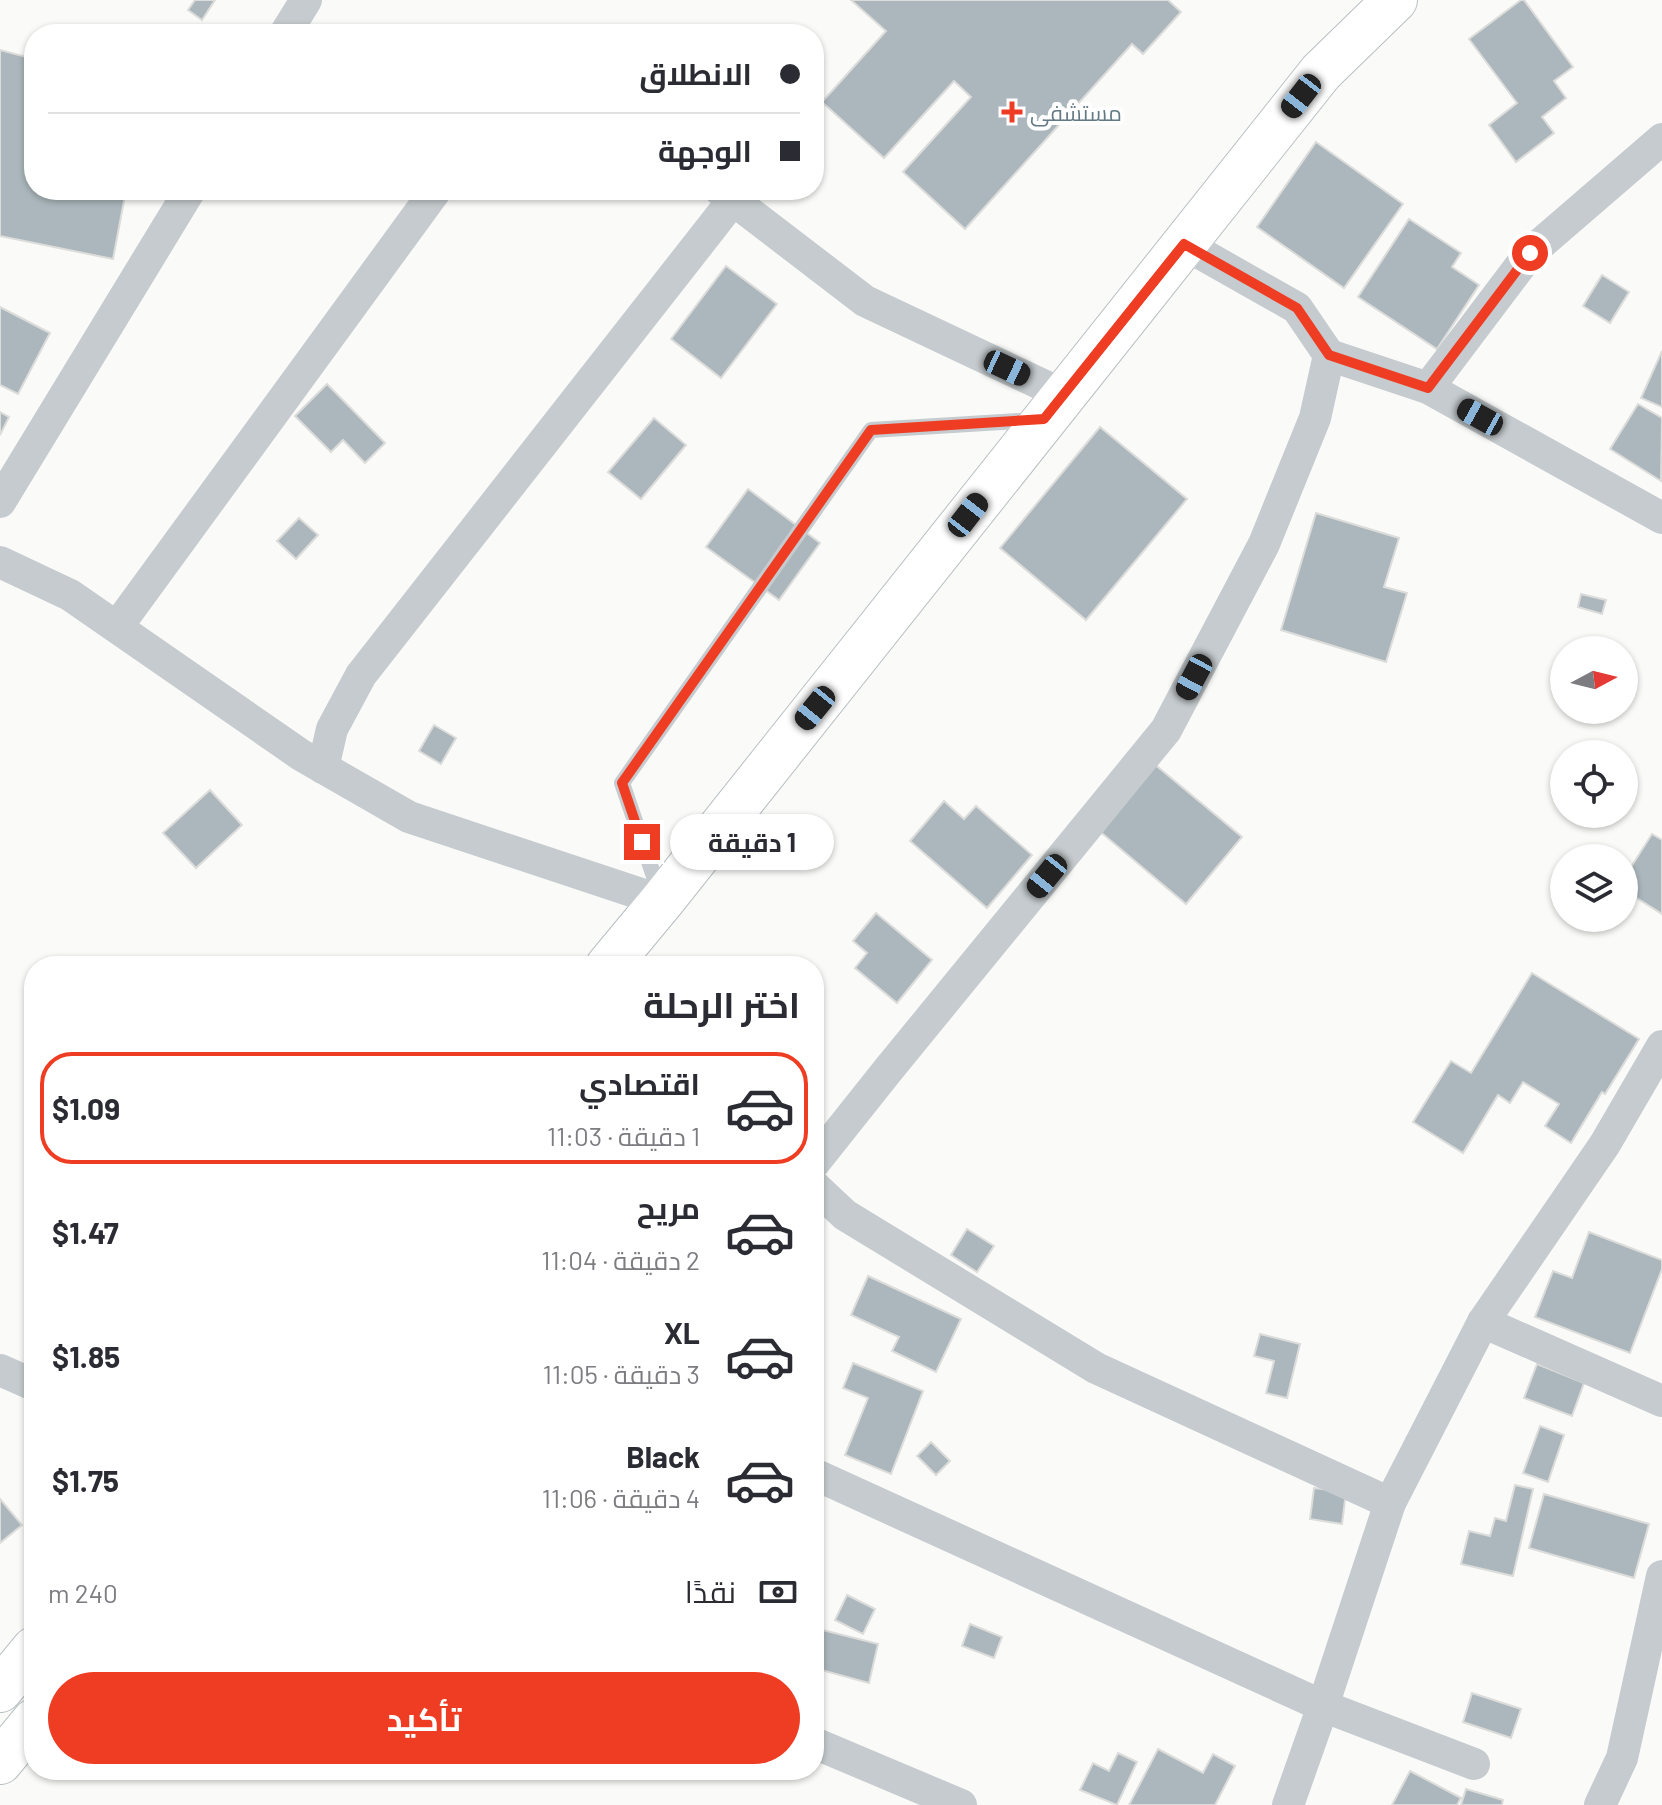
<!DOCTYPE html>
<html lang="ar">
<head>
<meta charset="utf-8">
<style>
	:root { --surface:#fff; --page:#f7f7f7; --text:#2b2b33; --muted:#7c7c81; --line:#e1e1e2; --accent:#ef3d23 }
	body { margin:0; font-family:Barlow,Cairo,sans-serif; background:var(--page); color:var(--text); direction:rtl; height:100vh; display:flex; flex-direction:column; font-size:30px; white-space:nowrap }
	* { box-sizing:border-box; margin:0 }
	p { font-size:26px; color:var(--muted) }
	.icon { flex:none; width:44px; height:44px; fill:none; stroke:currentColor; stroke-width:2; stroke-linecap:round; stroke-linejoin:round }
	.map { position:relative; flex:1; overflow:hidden; direction:ltr }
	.panel { position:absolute; left:24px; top:956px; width:800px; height:824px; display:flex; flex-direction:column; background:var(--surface); border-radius:32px; box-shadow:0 2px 6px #0004; direction:rtl }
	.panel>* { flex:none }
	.top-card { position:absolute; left:24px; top:24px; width:800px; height:176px; border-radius:32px; box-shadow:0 2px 6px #0004; direction:rtl; display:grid; align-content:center; height:176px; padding:0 24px; background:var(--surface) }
	.needle { width:52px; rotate:83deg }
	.tools { position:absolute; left:1550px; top:636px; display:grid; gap:16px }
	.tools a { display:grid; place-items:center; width:88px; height:88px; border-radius:50%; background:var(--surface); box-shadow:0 2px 6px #0004; font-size:40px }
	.end { position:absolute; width:36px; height:36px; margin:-18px; border:10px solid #ef3d23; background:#fff; box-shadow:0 0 0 4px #fff }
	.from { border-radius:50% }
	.bubble { position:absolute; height:56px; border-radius:28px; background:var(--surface); box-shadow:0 2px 6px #0004; font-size:26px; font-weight:700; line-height:56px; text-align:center; direction:rtl }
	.car { position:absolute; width:24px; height:48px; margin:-24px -12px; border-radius:10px; box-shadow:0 0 6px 2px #0007; background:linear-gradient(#222 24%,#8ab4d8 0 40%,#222 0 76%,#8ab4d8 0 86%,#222 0) }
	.top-card b { display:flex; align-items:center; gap:28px; height:76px; font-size:30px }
	.top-card b+b { border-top:2px solid var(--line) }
	.top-card i { width:20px; height:20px; background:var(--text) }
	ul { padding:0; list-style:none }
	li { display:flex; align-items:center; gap:24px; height:112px; margin:0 16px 12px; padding:0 8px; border:4px solid transparent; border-radius:32px }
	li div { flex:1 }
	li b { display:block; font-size:30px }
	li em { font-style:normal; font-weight:700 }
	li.on { border-color:var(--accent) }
	li>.icon { width:72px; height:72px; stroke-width:1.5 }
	h2 { padding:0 24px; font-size:36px; line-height:96px }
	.pay { display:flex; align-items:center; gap:20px; height:88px; padding:0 24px; font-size:30px }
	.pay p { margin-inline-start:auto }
	.cta { display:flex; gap:16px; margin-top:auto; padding:16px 24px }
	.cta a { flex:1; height:92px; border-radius:48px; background:var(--accent); color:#fff; font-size:32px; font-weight:700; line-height:92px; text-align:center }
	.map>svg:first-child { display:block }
	.building { fill:#abb7bc; stroke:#dcdcda; stroke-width:2 }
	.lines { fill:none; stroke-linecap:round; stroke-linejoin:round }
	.primary-casing { stroke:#b8bfc2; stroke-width:46 }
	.service { stroke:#c5cbce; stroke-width:16 }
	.minor { stroke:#c5cbce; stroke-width:32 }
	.primary { stroke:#fff; stroke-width:44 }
	.route { stroke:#ef3d23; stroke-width:10 }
	.poi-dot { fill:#ef3d23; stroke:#fff; stroke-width:3 }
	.labels { text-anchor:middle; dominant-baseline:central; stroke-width:8; stroke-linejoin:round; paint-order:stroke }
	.poi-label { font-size:22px; fill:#637a85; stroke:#fff; text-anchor:start }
</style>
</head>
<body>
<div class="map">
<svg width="1662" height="1805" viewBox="0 0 1662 1805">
	<rect width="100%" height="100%" fill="#fafaf8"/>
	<!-- building -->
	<g class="building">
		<path d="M195,0H215L202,20L188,10Z"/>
		<path d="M851,0H1168L1181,12L1143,54L1132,44L965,229L903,172L971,97L954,81L884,158L822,102L886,31Z"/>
		<path d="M1521,0H1524L1573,67L1554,81L1566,98L1542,117L1554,133L1516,162L1489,125L1517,103L1469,39Z"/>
		<path d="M0,50L34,59V190H126L113,259L0,236Z"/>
		<path d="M1316,142L1403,204L1344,288L1257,227Z"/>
		<path d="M1409,219L1461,253L1452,267L1479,285L1437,349L1358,297Z"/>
		<path d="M726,266L777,304L721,378L671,339Z"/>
		<path d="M1602,275L1629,292L1610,323L1583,306Z"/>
		<path d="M0,307L50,333L18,394L0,385Z"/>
		<path d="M1662,351V407L1641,398Z"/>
		<path d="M327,384L385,443L365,463L343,440L331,452L295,416Z"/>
		<path d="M1638,404L1662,418L1661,481L1610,449Z"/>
		<path d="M0,412L9,417L0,435Z"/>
		<path d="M654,418L686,445L641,499L608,472Z"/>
		<path d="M1100,427L1187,499L1086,620L1000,548Z"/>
		<path d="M748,489L820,543L779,600L706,547Z"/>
		<path d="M1316,513L1399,538L1384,587L1407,593L1386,662L1281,630Z"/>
		<path d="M299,518L318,535L296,559L277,541Z"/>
		<path d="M1581,594L1606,600L1602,614L1578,607Z"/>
		<path d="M434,725L456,738L441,764L419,751Z"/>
		<path d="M1153,763L1242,837L1186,904L1097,829Z"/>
		<path d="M210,790L242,825L196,868L163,833Z"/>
		<path d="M944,801L964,819L976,806L1032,855L987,908L910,841Z"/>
		<path d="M1652,834L1662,840V914L1624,890V878Z"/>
		<path d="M876,913L932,960L897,1003L855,968L867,953L853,941Z"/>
		<path d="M1532,973L1639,1039L1605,1094L1602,1092L1571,1143L1545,1126L1559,1104L1523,1082L1510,1103L1498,1095L1463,1153L1413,1122L1451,1061L1471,1073Z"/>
		<path d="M967,1229L994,1246L977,1272L951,1255Z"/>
		<path d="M1589,1232L1662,1260V1269L1630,1353L1535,1317L1553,1271L1572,1278Z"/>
		<path d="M868,1276L961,1319L936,1372L892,1351L899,1337L851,1315Z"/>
		<path d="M1260,1334L1300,1344L1287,1398L1266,1393L1274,1361L1254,1356Z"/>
		<path d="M853,1363L923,1391L891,1474L845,1455L868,1398L843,1388Z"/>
		<path d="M1537,1364L1584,1383L1572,1416L1524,1398Z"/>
		<path d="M1540,1426L1564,1435L1548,1482L1523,1473Z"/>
		<path d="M931,1442L950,1461L936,1475L917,1456Z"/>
		<path d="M1515,1485L1533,1489L1513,1576L1461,1564L1469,1531L1490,1536L1495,1518L1506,1521Z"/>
		<path d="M1314,1488L1346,1492L1342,1524L1310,1519Z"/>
		<path d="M1544,1494L1649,1524L1634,1578L1529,1548Z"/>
		<path d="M0,1499L22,1525L0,1543Z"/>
		<path d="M847,1595L875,1609L863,1634L835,1620Z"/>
		<path d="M970,1624L1002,1637L994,1658L962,1646Z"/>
		<path d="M819,1629L878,1644L869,1683L814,1668V1651Z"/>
		<path d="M1472,1693L1521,1709L1511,1738L1463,1722Z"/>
		<path d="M1158,1749L1203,1773L1213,1754L1235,1766L1215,1805H1129Z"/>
		<path d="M1118,1753L1137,1762L1117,1805L1080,1790L1093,1763L1109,1771Z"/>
		<path d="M1410,1771L1461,1798L1457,1805H1392Z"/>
		<path d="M1466,1789L1503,1800L1502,1805H1461Z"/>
	</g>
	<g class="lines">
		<!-- primary casing -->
		<g class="primary-casing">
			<g id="primary">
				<path d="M608,966L662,901L1321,72L1395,0"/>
				<path d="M0,1690L34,1649"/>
				<path d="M0,1762L34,1721"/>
			</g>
		</g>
		<!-- service -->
		<path class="service" d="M661,897L622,783L871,430L1035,420"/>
		<!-- minor -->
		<g class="minor">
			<path d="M285,34L306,0"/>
			<path d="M720,190L865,301L1064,395"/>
			<path d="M1329,355L1428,388L1662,518"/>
			<path d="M1428,388L1530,253L1662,139"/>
			<path d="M0,502L190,190"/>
			<path d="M0,562L70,595L301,755L409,817L662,901"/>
			<path d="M117,627L436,190"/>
			<path d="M323,768L332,729L361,675L733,200"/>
			<path d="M814,1163L888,1070L1166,730L1264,544L1315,418L1329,355L1297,308L1184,244"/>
			<path d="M814,1186L845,1215L1096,1368L1390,1503"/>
			<path d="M1483,1322L1662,1401"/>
			<path d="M0,1370L34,1385"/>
			<path d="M814,1474L1323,1706L1474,1764"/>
			<path d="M814,1743L961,1805"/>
			<path d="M1288,1805L1323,1706L1390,1503L1483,1322L1605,1144L1662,1046"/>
			<path d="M1600,1805L1622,1758L1662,1576"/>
		</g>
		<!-- primary -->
		<use href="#primary" class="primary"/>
	</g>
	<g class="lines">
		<!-- route -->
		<path class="route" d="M642,842L622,783L871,430L1044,419L1184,244L1297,308L1329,355L1428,388L1530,253"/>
	</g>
	<!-- markers -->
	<path class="poi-dot" d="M1008 100h8v8h8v8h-8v8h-8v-8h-8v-8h8z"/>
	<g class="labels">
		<!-- poi labels -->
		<g class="poi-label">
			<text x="1030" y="112">مستشفى</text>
		</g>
	</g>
</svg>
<div class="tools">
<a><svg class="needle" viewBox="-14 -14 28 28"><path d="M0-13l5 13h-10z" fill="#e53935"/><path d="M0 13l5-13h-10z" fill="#7c7c81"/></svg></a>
<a><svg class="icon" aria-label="locate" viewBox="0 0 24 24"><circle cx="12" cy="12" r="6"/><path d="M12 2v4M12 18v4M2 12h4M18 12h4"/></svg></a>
<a><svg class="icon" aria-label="layers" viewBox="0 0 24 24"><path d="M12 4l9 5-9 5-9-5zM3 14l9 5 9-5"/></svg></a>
</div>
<i class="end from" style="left:1530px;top:253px"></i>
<i class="end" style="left:642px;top:842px"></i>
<div class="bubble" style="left:670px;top:814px;width:164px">1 دقيقة</div>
<i class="car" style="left:1301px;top:96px;rotate:218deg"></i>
<i class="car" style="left:1007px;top:368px;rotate:115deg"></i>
<i class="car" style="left:1480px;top:417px;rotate:299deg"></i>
<i class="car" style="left:968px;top:515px;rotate:38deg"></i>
<i class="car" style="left:1194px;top:677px;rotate:208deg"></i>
<i class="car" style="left:815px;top:708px;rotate:219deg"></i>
<i class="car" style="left:1047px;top:876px;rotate:219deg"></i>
<div class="top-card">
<b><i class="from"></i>الانطلاق</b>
<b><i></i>الوجهة</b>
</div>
<section class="panel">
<h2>اختر الرحلة</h2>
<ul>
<li class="on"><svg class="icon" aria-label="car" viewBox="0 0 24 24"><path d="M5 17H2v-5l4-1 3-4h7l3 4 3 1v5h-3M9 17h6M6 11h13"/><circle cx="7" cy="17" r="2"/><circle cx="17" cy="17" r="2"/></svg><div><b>اقتصادي</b><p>1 دقيقة · 11:03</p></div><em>$1.09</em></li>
<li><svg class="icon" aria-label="car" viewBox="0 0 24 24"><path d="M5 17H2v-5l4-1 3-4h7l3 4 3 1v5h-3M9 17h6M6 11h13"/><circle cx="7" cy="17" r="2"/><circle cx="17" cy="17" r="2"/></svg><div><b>مريح</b><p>2 دقيقة · 11:04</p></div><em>$1.47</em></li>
<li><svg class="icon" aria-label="car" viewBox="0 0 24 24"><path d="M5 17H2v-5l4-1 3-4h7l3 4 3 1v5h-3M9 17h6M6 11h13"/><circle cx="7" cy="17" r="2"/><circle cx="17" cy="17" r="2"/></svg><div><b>XL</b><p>3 دقيقة · 11:05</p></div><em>$1.85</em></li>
<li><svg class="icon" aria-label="car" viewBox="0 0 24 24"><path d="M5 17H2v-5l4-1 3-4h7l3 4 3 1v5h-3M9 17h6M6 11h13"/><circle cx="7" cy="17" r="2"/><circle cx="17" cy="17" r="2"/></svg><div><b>Black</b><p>4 دقيقة · 11:06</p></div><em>$1.75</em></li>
</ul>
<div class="pay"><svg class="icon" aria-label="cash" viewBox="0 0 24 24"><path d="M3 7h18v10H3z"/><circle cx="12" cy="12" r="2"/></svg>نقدًا<p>240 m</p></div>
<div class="cta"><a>تأكيد</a></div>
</section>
</div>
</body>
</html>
